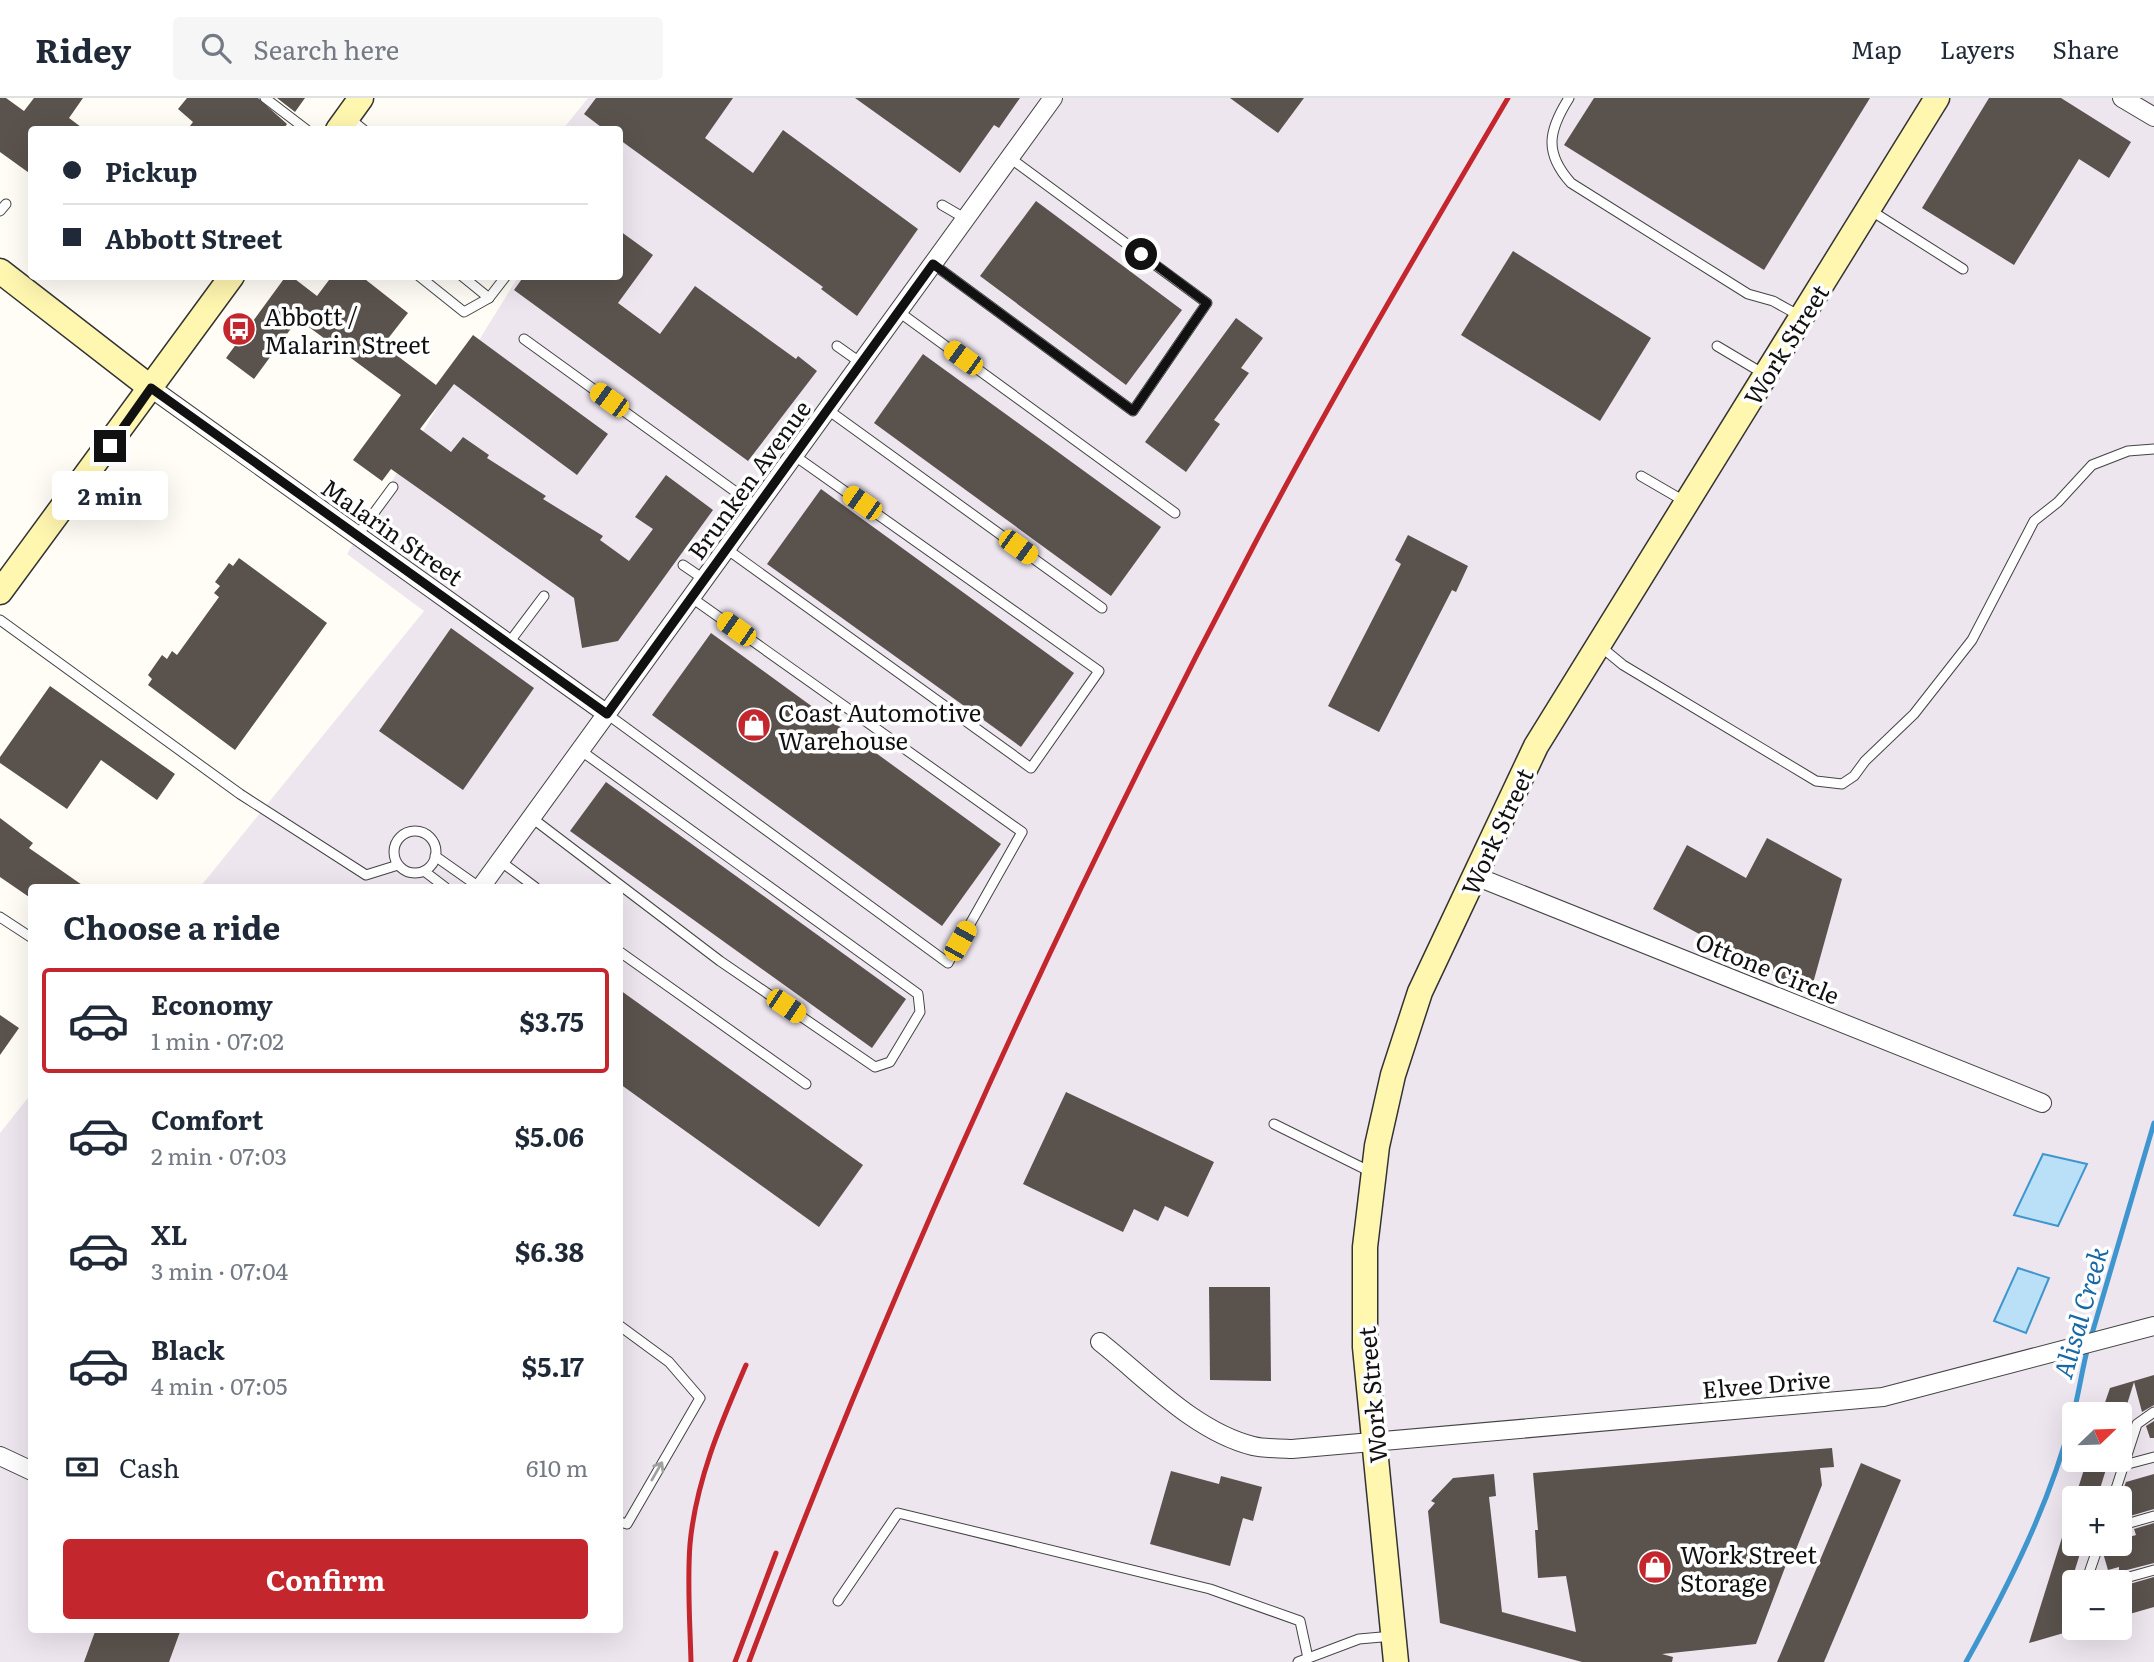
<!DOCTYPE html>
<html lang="en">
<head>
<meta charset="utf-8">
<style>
	:root { --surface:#fff; --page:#f6f6f7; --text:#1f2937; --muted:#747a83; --line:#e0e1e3; --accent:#c4262e }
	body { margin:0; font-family:Literata,serif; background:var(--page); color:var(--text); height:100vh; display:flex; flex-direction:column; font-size:26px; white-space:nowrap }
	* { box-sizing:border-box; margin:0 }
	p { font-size:23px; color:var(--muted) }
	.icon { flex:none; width:38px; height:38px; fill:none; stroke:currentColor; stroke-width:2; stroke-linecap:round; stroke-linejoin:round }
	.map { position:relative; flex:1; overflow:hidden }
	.panel { position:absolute; left:28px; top:786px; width:595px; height:749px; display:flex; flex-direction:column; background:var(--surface); border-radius:7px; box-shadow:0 7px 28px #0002 }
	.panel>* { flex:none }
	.top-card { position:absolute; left:28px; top:28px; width:595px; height:154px; border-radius:7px; box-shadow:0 7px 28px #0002; display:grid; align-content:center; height:154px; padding:0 35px; background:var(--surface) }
	.needle { width:46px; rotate:67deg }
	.controls { position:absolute; left:2062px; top:1304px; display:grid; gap:14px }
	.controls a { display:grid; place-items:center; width:70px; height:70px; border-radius:7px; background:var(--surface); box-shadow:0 7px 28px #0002; font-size:35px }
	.end { position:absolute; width:32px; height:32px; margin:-16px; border:9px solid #111; background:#fff; box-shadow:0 0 0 4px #fff }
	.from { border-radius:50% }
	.bubble { position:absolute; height:49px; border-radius:7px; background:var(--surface); box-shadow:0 7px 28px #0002; font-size:23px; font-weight:700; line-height:49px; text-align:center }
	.car { position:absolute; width:21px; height:42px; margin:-21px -10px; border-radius:9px; box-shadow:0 0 5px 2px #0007; background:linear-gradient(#f5c518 24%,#345 0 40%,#f5c518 0 76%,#345 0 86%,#f5c518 0) }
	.top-card b { display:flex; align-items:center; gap:24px; height:66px; font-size:26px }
	.top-card b+b { border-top:2px solid var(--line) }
	.top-card i { width:18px; height:18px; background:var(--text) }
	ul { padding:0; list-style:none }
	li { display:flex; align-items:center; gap:21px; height:105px; margin:0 14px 10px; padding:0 21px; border:4px solid transparent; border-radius:7px }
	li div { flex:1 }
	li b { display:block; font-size:26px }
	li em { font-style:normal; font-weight:700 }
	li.on { border-color:var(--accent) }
	li>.icon { width:63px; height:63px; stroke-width:1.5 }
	h2 { padding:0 35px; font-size:32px; line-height:84px }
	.pay { display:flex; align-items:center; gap:18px; height:77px; padding:0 35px; font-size:26px }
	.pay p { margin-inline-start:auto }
	.cta { display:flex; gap:14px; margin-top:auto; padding:14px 35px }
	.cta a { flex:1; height:80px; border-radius:7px; background:var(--accent); color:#fff; font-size:28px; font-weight:700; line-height:80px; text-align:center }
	header { display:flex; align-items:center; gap:42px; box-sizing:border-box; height:98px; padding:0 35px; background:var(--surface); border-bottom:2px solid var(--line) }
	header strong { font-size:33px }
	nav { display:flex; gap:38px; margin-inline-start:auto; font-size:24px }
	.search { width:490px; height:63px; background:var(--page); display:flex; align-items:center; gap:18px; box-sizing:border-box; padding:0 24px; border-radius:7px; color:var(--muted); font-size:26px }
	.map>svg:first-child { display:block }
	.industrial { fill:#eee6ef; fill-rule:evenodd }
	.water { fill:#b9e0f7; stroke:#3f96cf; stroke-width:2 }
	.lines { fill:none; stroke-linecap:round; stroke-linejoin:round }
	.stream { stroke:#3f96cf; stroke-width:5 }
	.building { fill:#5a524d }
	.lane-casing { stroke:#444; stroke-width:11 }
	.street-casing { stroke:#444; stroke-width:20 }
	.secondary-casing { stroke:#333; stroke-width:27 }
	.lane { stroke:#fff; stroke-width:9 }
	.street { stroke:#fff; stroke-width:18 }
	.secondary { stroke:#fff6b0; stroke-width:24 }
	.rail { stroke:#c4262e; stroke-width:5 }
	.oneway { stroke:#a0a0a0 }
	.route { stroke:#111; stroke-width:9 }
	.labels { text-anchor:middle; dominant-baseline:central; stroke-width:7; stroke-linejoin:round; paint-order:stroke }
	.poi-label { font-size:24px; fill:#111; stroke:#fff; text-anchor:start }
	.street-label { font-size:24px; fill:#111; stroke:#fff }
	.water-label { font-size:26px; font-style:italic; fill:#1768a6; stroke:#fff }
</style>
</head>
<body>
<header>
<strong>Ridey</strong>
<div class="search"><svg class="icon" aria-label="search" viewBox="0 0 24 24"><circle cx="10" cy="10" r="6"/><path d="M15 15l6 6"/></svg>Search here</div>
<nav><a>Map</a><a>Layers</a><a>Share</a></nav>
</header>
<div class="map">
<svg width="2154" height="1564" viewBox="0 0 2154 1564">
	<rect width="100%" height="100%" fill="#fffdf5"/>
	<!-- industrial -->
	<path class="industrial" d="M588,0H2154V1564H0V1035L31,996L32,1531H620V789H200L424,513L347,456L518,179L620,178V32L563,31ZM2074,1316H2119V1362H2074ZM2074,1400H2119V1446H2074ZM2074,1484H2119V1530H2074Z"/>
	<!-- water -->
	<g class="water">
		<path d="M2043,1056L2087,1066L2058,1128L2014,1117Z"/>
		<path d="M2018,1170L2049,1180L2026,1235L1994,1223Z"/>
	</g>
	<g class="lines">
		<!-- stream -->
		<g class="stream">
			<path d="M2091,1239L2154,1025"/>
			<path d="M1966,1564C2010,1485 2050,1405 2073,1317C2079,1295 2082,1271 2088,1249"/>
		</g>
	</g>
	<!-- building -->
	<g class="building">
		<path d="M0,0H6L24,13L34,0H83L69,20L85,32H32V77L0,54Z"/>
		<path d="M187,0H258L287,26L283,32H187L193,24L178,11Z"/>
		<path d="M277,0H305L295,14Z"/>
		<path d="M596,0H733L705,40L753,75L783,32L918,131L857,218L821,191L823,189L620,42V32H605L584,16Z"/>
		<path d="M855,0H1020L999,30L994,27L960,75Z"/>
		<path d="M1230,0H1304L1278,35Z"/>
		<path d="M1594,0H1870L1764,172L1564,47Z"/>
		<path d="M1989,0H2061L2131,44L2109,80L2079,61L2014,167L1922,110Z"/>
		<path d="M1036,103L1182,212L1126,287L980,178Z"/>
		<path d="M620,133L653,157L618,205L660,236L695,188L796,261L798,258L817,273L748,363L514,192L524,178H620Z"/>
		<path d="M1513,153L1651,240L1600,323L1461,237Z"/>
		<path d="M286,178H291L317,198L332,178H361L408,215L383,247L436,287L473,237L608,336L577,377L454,286L420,331L451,354L463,339L489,357L487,360L546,398L543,401L603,438L600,442L629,463L653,431L635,419L666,377L713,412L618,543L582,550L574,500L391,371L382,383L353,362L401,297L298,221L254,281L226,260Z"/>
		<path d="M1236,220L1263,240L1241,270L1249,275L1214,322L1220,326L1186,374L1145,344Z"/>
		<path d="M923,256L1161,429L1111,498L874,325Z"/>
		<path d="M821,391L1074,575L1021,649L767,466Z"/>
		<path d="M1408,437L1468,468L1456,494L1452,492L1379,634L1328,608L1401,466L1395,462Z"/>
		<path d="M239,460L327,525L235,652L148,587L152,581L148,577L162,557L167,561L172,553L177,557L219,499L214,495L220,488L215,484L229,465L233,468Z"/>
		<path d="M451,530L534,590L463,692L379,633Z"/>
		<path d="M711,535L1001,746L942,828L652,617Z"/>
		<path d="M50,588L175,676L157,702L101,662L67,711L0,665V659Z"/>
		<path d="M606,684L906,901L872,950L570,733Z"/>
		<path d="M0,720L33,745L29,750L85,789H32V801L0,779Z"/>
		<path d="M1767,740L1842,781L1810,896L1653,811L1687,747L1746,780Z"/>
		<path d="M620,892L863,1067L819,1129L620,986Z"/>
		<path d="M0,917L19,930L0,957Z"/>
		<path d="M1066,994L1214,1064L1188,1119L1165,1108L1158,1123L1134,1111L1123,1134L1023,1086Z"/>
		<path d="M1209,1189H1270L1271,1283L1210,1282Z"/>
		<path d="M2154,1277V1307L2142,1314L2134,1284L2124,1316H2101L2110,1290Z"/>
		<path d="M2154,1323V1340H2150L2146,1328Z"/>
		<path d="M1832,1350L1834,1369L1820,1370L1822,1387L1793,1459H1789L1756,1546L1662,1556L1673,1559L1672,1564H1582L1440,1525L1428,1413L1435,1405L1431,1403L1453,1380L1494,1376L1496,1398L1489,1399L1502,1514L1576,1534L1566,1478L1538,1480L1535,1432H1538L1533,1375Z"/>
		<path d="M2087,1362H2109L2097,1400H2075Z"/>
		<path d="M1861,1365L1901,1382L1824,1564H1777Z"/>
		<path d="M1171,1373L1219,1386L1221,1378L1262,1389L1253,1423L1243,1420L1230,1468L1150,1446Z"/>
		<path d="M2154,1376V1411L2130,1418L2123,1392L2126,1384Z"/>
		<path d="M2070,1414L2074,1415V1446H2083L2063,1510L2074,1507V1532L2029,1545Z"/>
		<path d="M2154,1425V1465L2119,1474V1469L2108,1472L2103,1455L2106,1446H2119V1442L2136,1437L2134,1431Z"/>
		<path d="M2154,1479V1509L2119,1519V1489Z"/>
		<path d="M96,1531H181L169,1564H84Z"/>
	</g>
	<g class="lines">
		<!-- lane casing -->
		<g class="lane-casing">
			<g id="lane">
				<path d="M265,0L307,32"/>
				<path d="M1569,0C1548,33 1544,55 1571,85L1748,196L1773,203L1800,218"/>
				<path d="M349,20L364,32"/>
				<path d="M942,107L966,121"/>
				<path d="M1870,112L1963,171"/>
				<path d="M0,113L6,106"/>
				<path d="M933,166L1133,313L1207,205L1010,60"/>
				<path d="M419,178L464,214L489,200"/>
				<path d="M462,178L489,200L506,178"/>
				<path d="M899,214L1175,415"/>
				<path d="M524,241L758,410"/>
				<path d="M837,248L861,265"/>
				<path d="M1717,248L1764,276"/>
				<path d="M828,312L1102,510"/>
				<path d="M1641,378L1684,403"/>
				<path d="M357,438L393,389"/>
				<path d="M728,452L1031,670L1099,573L795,358"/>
				<path d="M683,467L705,482"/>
				<path d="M0,522L240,696L366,777L398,767"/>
				<path d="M508,546L544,498"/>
				<path d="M1600,548L1623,567L1816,683L1842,686L1854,678L1865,663L1914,616L1972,542L2034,423L2058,404L2092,367L2128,353L2154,351"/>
				<path d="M607,616L948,865L1022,734L692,500"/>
				<path d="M532,720L720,863L875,969L890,964L920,914L918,896L580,652"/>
				<circle cx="415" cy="754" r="21"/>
				<path d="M435,758L479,789"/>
				<path d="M500,763L535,789"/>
				<path d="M424,773L445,789"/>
				<path d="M0,819L32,840"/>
				<path d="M620,854L806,986"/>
				<path d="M1274,1026L1373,1075"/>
				<path d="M620,1228L669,1264L700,1300L627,1426L620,1424"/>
				<path d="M2124,1367L2154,1359"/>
				<path d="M2113,1400L2137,1326L2154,1314"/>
				<path d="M2119,1428L2154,1418"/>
				<path d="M2095,1484L2089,1475L2099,1446"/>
				<path d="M2111,1484L2154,1472"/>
				<path d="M838,1503L898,1415L1210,1491L1300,1523L1308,1560"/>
				<path d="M1298,1564L1359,1541L1393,1538"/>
			</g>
		</g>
		<!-- street casing -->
		<g class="street-casing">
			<g id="street">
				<path d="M2122,0L2154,19"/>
				<path d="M151,290L607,616"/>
				<path d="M1475,778L2042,1005"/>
				<path d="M481,789L1053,0"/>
				<path d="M1100,1244C1147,1281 1194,1333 1253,1348C1265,1351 1279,1350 1292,1351L1883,1299L2154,1228"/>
				<path d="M0,1358L32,1373"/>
			</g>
		</g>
		<!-- secondary casing -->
		<g class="secondary-casing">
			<g id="secondary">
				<path d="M338,32L361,0"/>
				<path d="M0,173L151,290"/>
				<path d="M0,494L232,178"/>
				<path d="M1396,1564L1365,1249V1149L1377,1048L1393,977L1420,894L1536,648L1937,0"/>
			</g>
		</g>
		<!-- lane -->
		<use href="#lane" class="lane"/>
		<!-- street -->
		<use href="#street" class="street"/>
		<!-- secondary -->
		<use href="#secondary" class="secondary"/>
		<!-- rail -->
		<g class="rail">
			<path d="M691,1564C690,1525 687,1485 690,1446C696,1382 721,1325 746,1267"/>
			<path d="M735,1564L776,1455"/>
			<path d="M749,1564C893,1183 1063,809 1253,449C1333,297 1421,148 1508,0"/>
		</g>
	</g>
	<!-- one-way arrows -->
	<defs><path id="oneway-shaft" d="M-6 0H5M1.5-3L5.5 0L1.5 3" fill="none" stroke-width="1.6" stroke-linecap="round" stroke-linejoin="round" transform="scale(1.75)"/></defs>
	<use class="oneway" href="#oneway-shaft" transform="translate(657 1373) rotate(-60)"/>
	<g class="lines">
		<!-- route -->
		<path class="route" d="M110,348L151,290L607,616L933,166L1133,313L1207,205L1141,156"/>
	</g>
	<!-- icons -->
	<defs>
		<g id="bus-disc" transform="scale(1.75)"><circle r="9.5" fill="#c4262e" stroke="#fff"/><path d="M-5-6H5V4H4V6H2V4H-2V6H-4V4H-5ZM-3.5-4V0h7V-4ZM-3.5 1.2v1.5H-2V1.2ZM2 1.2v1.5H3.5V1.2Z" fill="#fff"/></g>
		<g id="shop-disc" transform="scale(1.75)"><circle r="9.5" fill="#c4262e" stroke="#fff"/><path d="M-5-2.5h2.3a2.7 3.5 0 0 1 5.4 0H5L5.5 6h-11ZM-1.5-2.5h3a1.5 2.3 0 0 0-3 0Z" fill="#fff"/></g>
	</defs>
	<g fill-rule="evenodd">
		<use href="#bus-disc" x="239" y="231"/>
		<use href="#shop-disc" x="754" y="627"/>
		<use href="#shop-disc" x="1655" y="1469"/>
	</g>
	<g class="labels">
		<!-- poi labels -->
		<g class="poi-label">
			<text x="264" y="217">Abbott /<tspan x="264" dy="28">Malarin Street</tspan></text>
			<text x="778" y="613">Coast Automotive<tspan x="778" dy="28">Warehouse</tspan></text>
			<text x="1680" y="1455">Work Street<tspan x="1680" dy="28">Storage</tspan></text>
		</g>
		<!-- street labels -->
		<g class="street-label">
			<text transform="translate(1785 246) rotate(-58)">Work Street</text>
			<text transform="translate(748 381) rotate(-54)">Brunken Avenue</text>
			<text transform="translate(393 433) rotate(35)">Malarin Street</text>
			<text transform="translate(1496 733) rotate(-65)">Work Street</text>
			<text transform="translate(1768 869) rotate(22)">Ottone Circle</text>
			<text transform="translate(1766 1285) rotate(-5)">Elvee Drive</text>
			<text transform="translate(1371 1297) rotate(-95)">Work Street</text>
		</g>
		<!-- water labels -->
		<g class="water-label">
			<text transform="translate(2079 1214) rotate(-74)">Alisal Creek</text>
		</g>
	</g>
</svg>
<div class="controls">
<a><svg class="needle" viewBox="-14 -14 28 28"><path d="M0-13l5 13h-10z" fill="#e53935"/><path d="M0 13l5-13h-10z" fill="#747a83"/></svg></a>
<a>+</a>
<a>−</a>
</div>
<i class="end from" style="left:1141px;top:156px"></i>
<i class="end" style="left:110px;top:348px"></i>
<div class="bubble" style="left:52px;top:373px;width:116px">2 min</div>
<i class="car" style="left:963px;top:260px;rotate:306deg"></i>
<i class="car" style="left:609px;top:302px;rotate:306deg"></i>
<i class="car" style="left:862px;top:405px;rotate:305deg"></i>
<i class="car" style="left:1018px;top:449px;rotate:126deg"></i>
<i class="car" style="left:736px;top:531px;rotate:305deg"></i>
<i class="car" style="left:960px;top:843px;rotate:29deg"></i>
<i class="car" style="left:786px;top:908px;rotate:124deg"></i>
<div class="top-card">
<b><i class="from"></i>Pickup</b>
<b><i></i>Abbott Street</b>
</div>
<section class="panel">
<h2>Choose a ride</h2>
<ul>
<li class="on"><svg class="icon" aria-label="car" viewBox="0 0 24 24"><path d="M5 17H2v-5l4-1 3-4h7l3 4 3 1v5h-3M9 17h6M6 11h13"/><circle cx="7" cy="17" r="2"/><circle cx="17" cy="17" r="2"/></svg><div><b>Economy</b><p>1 min · 07:02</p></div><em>$3.75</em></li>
<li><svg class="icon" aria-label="car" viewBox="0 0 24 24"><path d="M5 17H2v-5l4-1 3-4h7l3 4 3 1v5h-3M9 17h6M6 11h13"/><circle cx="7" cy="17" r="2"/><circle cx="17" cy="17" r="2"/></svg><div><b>Comfort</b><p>2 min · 07:03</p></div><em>$5.06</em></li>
<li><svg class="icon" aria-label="car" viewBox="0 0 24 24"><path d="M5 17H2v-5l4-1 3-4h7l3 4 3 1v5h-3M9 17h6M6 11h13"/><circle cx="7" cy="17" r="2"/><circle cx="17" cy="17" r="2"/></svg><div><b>XL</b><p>3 min · 07:04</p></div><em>$6.38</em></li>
<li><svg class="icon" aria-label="car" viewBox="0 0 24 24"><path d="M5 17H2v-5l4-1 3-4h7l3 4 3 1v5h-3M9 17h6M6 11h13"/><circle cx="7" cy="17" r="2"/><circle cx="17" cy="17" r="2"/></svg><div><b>Black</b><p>4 min · 07:05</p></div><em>$5.17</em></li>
</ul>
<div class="pay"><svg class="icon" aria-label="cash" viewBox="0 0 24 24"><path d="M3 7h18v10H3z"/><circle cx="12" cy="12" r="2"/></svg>Cash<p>610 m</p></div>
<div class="cta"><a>Confirm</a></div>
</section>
</div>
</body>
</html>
